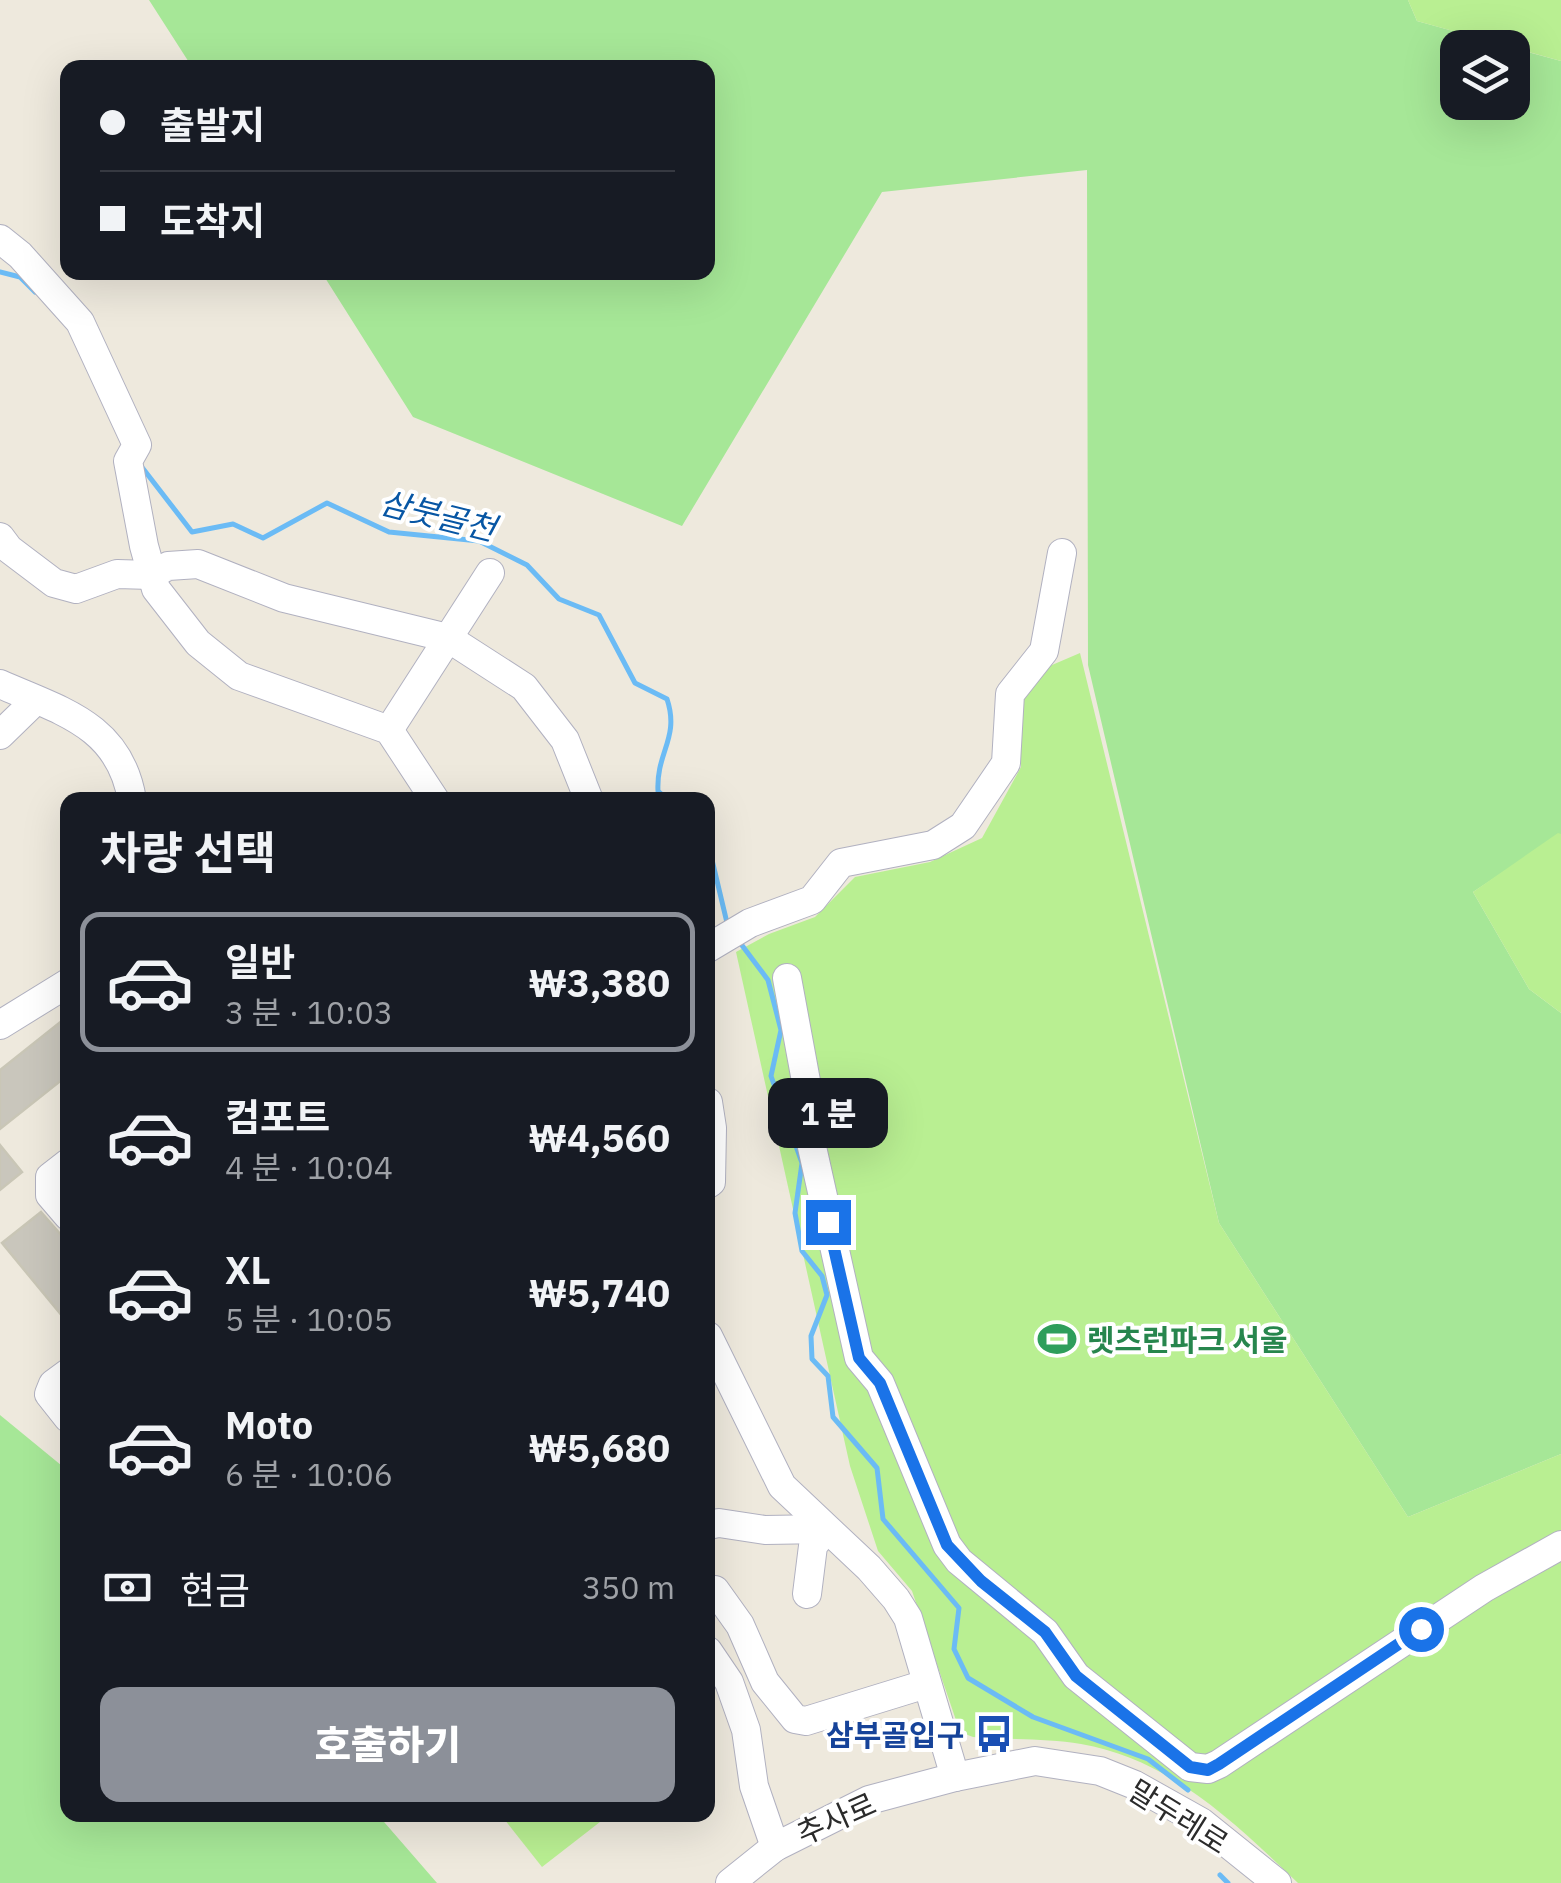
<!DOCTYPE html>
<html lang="ko">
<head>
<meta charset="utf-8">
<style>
	:root { --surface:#171b24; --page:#242831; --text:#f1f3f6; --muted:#9ea1a6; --line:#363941; --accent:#8c9099 }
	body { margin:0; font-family:"IBM Plex Sans","Noto Sans KR",sans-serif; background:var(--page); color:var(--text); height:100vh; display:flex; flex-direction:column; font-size:38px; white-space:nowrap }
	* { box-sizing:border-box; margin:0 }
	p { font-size:32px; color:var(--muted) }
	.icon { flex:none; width:55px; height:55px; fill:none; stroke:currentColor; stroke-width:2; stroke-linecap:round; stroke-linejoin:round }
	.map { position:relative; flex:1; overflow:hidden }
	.drawer { position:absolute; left:60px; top:792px; width:655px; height:1030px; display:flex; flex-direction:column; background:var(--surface); border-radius:20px; box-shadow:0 10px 40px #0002 }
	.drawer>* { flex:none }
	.banner { position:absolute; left:60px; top:60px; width:655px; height:220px; border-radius:20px; box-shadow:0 10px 40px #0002; display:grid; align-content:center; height:220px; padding:0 40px; background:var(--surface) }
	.controls { position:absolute; left:1440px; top:30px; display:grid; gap:20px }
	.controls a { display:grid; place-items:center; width:90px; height:90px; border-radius:20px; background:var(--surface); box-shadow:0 10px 40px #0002; font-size:50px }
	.end { position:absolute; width:45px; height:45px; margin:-22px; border:12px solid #1a73e8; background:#fff; box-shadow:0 0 0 5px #fff }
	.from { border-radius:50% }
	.bubble { position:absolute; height:70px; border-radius:20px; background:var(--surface); box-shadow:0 10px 40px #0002; font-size:32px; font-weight:800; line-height:70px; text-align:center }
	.banner b { display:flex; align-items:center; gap:35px; height:95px; font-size:38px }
	.banner b+b { border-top:2px solid var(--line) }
	.banner i { width:25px; height:25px; background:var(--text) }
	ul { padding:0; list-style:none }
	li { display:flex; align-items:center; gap:30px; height:140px; margin:0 20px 15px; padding:0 20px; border:5px solid transparent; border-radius:20px }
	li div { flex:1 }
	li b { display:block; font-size:38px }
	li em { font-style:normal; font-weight:800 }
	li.current { border-color:var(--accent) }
	li>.icon { width:90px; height:90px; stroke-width:1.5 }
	h2 { padding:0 40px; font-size:45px; line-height:120px }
	.pay { display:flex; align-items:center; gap:25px; height:110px; padding:0 40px; font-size:38px }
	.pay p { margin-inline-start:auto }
	.cta { display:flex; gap:20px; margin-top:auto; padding:20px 40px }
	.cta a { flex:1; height:115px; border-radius:20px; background:var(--accent); color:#fff; font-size:40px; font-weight:800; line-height:115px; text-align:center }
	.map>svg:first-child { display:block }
	.green { fill:#a6e797 }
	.pitch { fill:#b9ef92 }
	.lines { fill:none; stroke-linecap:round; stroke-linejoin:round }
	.stream { stroke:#6bbbf5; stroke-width:5 }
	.building { fill:#c9c6bc; stroke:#c9c6b6; stroke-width:2.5 }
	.minor-casing { stroke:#b1b1c0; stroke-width:30 }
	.minor { stroke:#fff; stroke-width:28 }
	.route { stroke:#1a73e8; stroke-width:12 }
	.labels { text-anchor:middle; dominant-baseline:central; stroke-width:8; stroke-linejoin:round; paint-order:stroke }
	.leisure-label { font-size:30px; font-weight:bold; fill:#27864d; stroke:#fff; text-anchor:start }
	.transit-label { font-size:30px; font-weight:bold; fill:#164399; stroke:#fff; text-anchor:end }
	.street-label { font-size:30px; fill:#2b2b2b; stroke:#fff }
	.water-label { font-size:32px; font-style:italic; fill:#0756a4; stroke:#fff }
</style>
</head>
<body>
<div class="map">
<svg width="1561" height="1883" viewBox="0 0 1561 1883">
	<rect width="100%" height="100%" fill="#eee9dd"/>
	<!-- green -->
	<g class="green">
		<path d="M149,0H1408L1417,21L1511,47L1458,48V102H1512L1513,48L1561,61V834L1473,892L1529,989L1561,1013V1454L1408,1517L1219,1223L1088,665L1087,170L882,192L682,526L413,417L322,273L708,272V68L192,67Z"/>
		<path d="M0,1415L67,1470L68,1815H378L437,1883H0Z"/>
	</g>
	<!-- pitch -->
	<g class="pitch">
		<path d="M1408,0H1561V61L1417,21Z"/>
		<path d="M1080,653L1219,1223L1408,1517L1561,1454V1883H1298C1235,1823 1170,1759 1081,1744C1046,1738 1008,1740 973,1737L960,1732L912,1591L878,1551L850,1466L736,952L769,934L815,917L855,877L930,862L982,838L1021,767L1015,712L1045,668Z"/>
		<path d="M1558,833L1561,834V1013L1529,989L1473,892Z"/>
		<path d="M501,1815H609L542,1867Z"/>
	</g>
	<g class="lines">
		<!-- stream -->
		<g class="stream">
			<path d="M0,272L20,277L35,292"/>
			<path d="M141,466L192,532L233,524L263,538L327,503L389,532L479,541L527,565L559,599L599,615L635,683L667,699C680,738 656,752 658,791L668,800"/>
			<path d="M708,843L728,927"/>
			<path d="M738,940L768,980L781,1030L771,1076L802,1163L795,1213L802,1251L822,1276L827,1295L811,1336L812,1359L828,1376L833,1417L877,1468L883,1519L959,1608L954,1649L968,1678L1033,1717L1148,1759L1188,1790"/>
			<path d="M1220,1875L1228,1883"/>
		</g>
	</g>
	<!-- building -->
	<g class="building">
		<path d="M68,1016V1075L0,1129V1070Z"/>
		<path d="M0,1145L22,1172L0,1190Z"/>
		<path d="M41,1212L68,1243V1323L2,1243Z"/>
	</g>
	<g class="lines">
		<!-- minor casing -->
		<g class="minor-casing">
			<g id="minor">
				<path d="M0,239L20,255L80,322L137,445L128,461L144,546L156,589L198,643L239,676L389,730L435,800"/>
				<path d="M0,537L9,549L54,583L76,589L117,574L151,575L168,566L198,564L284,598L448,638L524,687L565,740L589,800"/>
				<path d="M0,684C61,711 120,725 132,800"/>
				<path d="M389,730L490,573"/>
				<path d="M0,735L36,700"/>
				<path d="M708,948L750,923L812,900L841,863L933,845L963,826L1006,763L1010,694L1044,651L1062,553"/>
				<path d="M787,978L808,1092L812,1147L859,1358L880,1383L947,1545L959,1561L1045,1632L1076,1676L1190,1767L1208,1769L1219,1764L1484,1588L1561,1545"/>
				<path d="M0,1025L68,983"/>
				<path d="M708,1102L712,1128L711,1182L708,1184"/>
				<path d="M68,1163L50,1177V1195L68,1216"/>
				<path d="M708,1336L782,1486L869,1568L896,1599L908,1618L955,1777"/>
				<path d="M68,1373L53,1384L49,1394L68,1418"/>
				<path d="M708,1525L719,1523L765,1530L826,1529"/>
				<path d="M715,1590L740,1625L765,1682L795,1719L806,1721L926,1684"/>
				<path d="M807,1594L813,1546L826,1529"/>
				<path d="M708,1651L729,1682L746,1730L754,1786L775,1847"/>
				<path d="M730,1883L775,1847L869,1800L955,1777L1035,1761L1100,1771L1135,1785L1201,1822L1277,1883"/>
			</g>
		</g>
		<!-- minor -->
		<use href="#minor" class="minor"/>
	</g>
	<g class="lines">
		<!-- route -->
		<path class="route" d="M828,1222L859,1358L880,1383L947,1545L981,1581L1045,1632L1076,1676L1190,1767L1208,1770L1219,1764L1421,1629"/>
	</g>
	<!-- icons -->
	<defs>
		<g id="stadium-bare" transform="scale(3)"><path d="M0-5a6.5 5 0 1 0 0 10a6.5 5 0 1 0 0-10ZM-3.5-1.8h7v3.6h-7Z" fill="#2e9e5b" stroke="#fff" stroke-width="2.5" paint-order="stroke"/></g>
		<g id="bus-bare" transform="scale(3)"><path d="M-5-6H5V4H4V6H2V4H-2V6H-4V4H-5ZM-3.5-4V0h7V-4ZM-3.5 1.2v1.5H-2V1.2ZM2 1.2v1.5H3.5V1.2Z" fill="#1a4fb4" stroke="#fff" stroke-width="2.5" paint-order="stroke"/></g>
	</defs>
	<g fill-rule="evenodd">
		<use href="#stadium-bare" x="1057" y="1339"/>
		<use href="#bus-bare" x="994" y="1734"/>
	</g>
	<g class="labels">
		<!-- leisure labels -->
		<g class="leisure-label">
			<text x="1087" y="1339">렛츠런파크 서울</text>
		</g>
		<!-- transit labels -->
		<g class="transit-label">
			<text x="964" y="1734">삼부골입구</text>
		</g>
		<!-- street labels -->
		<g class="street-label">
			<text transform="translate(1179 1816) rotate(32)">말두레로</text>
			<text transform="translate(836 1818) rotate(-24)">추사로</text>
		</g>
		<!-- water labels -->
		<g class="water-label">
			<text transform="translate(438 515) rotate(14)">삼붓골천</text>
		</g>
	</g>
</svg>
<div class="controls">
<a><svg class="icon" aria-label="layers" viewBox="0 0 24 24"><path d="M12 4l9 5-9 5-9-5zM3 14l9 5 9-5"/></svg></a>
</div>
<i class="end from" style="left:1421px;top:1629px"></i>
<i class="end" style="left:828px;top:1222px"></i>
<div class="bubble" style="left:768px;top:1078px;width:120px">1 분</div>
<div class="banner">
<b><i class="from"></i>출발지</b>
<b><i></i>도착지</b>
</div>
<section class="drawer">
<h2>차량 선택</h2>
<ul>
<li class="current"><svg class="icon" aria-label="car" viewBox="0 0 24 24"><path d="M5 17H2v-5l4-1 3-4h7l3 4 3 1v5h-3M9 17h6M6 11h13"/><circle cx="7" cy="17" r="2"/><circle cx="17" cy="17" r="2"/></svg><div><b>일반</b><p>3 분 · 10:03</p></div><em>₩3,380</em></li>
<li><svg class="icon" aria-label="car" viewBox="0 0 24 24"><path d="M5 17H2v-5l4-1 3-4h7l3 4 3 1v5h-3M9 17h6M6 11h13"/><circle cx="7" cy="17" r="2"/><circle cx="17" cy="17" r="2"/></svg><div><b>컴포트</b><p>4 분 · 10:04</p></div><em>₩4,560</em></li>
<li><svg class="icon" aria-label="car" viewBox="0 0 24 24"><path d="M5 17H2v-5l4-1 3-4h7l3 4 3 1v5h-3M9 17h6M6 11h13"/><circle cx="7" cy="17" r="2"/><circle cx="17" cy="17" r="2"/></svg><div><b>XL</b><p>5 분 · 10:05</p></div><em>₩5,740</em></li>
<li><svg class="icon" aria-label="car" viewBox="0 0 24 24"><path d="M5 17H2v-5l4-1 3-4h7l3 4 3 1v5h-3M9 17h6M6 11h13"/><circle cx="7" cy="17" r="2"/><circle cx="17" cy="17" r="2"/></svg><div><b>Moto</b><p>6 분 · 10:06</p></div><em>₩5,680</em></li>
</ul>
<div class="pay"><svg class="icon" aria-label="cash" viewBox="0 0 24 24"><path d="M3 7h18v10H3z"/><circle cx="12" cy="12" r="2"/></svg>현금<p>350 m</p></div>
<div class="cta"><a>호출하기</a></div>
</section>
</div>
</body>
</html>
